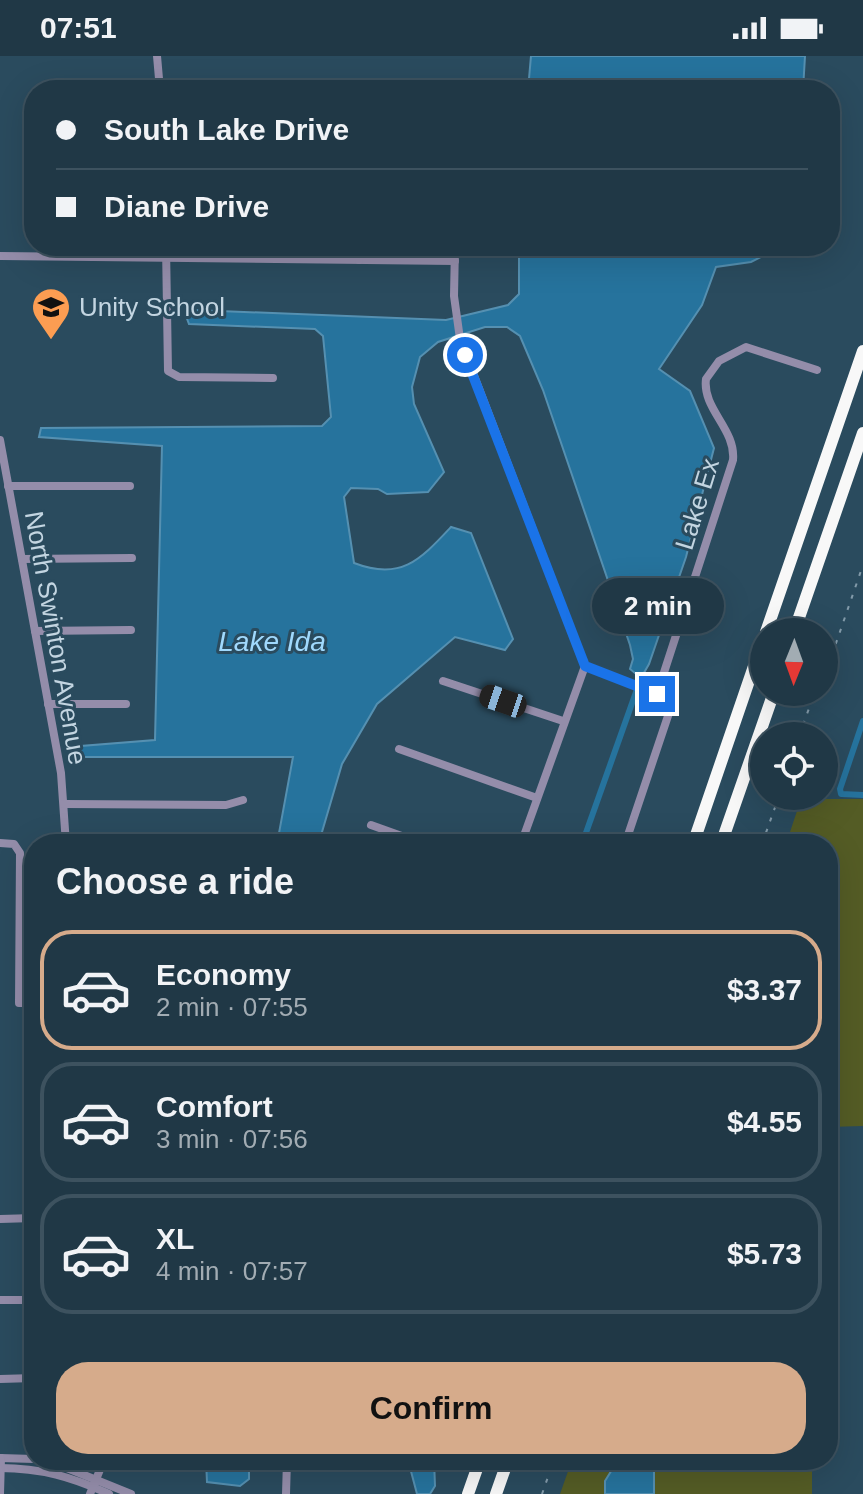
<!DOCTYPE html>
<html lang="en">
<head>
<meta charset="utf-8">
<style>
	:root { --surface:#203846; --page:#2d4351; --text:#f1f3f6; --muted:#a2acb3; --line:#3d525f; --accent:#d6ab8b }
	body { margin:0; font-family:Arial,sans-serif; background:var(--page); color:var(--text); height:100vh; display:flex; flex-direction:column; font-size:30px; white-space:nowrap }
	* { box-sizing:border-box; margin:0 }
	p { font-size:26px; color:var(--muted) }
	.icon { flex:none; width:44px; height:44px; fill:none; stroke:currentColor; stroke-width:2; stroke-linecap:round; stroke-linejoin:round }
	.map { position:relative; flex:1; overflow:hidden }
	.panel { position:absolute; left:24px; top:778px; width:814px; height:636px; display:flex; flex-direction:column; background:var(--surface); border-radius:32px; box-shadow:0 8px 32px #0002,0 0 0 2px var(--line) }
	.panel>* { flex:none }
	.guide { position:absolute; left:24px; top:24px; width:816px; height:176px; border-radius:32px; box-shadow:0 8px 32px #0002,0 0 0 2px var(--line); display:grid; align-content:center; height:176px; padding:0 32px; background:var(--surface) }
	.needle { width:52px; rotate:181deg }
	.tools { position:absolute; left:750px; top:562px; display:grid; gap:16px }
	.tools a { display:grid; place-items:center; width:88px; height:88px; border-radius:50%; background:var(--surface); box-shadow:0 8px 32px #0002,0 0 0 2px var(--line); font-size:40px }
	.end { position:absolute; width:36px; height:36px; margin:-18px; border:10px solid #1a73e8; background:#fff; box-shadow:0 0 0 4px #fff }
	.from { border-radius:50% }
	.bubble { position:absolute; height:56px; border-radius:28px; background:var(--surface); box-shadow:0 8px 32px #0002,0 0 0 2px var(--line); font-size:26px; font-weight:800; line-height:56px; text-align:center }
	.car { position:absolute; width:24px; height:48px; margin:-24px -12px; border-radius:10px; box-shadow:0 0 6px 2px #0007; background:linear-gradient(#222 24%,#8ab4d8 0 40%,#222 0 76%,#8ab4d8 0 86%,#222 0) }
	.guide b { display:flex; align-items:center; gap:28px; height:76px; font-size:30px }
	.guide b+b { border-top:2px solid var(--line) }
	.guide i { width:20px; height:20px; background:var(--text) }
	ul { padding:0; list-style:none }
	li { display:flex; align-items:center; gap:24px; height:120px; margin:0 16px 12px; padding:0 16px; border:4px solid var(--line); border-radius:32px }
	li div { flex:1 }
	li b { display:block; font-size:30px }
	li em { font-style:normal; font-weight:800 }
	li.on { border-color:var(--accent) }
	li>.icon { width:72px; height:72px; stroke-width:1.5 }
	h2 { padding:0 32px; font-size:36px; line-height:96px }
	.button { display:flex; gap:16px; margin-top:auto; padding:16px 32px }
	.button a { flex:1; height:92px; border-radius:32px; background:var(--accent); color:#111; font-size:32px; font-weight:800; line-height:92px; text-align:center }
	.status { display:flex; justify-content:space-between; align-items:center; height:56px; padding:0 40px; background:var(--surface); direction:ltr }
	.status svg { height:22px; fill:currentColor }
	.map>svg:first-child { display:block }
	.green { fill:#545c25 }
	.water { fill:#26739d; stroke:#5590b1; stroke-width:2 }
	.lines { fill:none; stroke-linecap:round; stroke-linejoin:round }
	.canal { stroke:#26739d; stroke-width:6 }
	.minor { stroke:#948daa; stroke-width:8 }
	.highway { stroke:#f8f8f8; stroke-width:12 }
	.rail { stroke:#839baa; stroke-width:2; stroke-dasharray:4 8; stroke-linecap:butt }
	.route { stroke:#1a73e8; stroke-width:10 }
	.labels { text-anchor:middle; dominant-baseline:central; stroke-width:6; stroke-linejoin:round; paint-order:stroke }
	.poi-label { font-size:26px; fill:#c3d5e1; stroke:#2a4b5e; text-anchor:start }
	.street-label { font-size:26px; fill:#c3d5e1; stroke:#2a4b5e }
	.water-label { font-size:28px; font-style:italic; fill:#a0d9fd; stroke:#2a4b5e }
</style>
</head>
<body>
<div class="status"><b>07:51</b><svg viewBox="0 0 49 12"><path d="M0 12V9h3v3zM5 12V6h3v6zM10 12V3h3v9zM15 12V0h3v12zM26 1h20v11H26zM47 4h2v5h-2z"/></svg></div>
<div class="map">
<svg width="863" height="1438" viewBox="0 0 863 1438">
	<rect width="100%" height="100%" fill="#2a4b5e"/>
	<!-- green -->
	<g class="green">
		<path d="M801,743H863V1070L828,1071V788H786Z"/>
		<path d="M572,1404H812V1438H560Z"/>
	</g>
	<!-- water -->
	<g class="water">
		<path d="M531,0H805L803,34H528Z"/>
		<path d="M519,190H770L767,198L751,206L716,211L702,249L659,313L690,335L714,392L686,501L649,608L641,622L630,613L633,603L630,589L543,334L520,280L507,271H485L438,286L420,301L412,331L414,348L444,416L428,436L387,438L378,433L351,432L344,441L354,507C401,525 420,504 451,471L471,477L513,583L505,594L455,581L377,648L342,708L322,776V788H277L293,701H81V690L155,684L162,390L39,381L41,372L322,370L331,361L323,280L315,273L189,268L186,260L195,254L446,264L508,249L519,238Z"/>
		<path d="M206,1404H249V1423L240,1430L207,1426Z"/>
		<path d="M408,1404H434L435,1430L430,1438H417Z"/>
		<path d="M618,1404H654V1438H605V1425Z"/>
	</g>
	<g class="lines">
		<!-- canal -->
		<g class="canal">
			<path d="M863,665L840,733L841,738L863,739"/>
			<path d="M582,788L641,622"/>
		</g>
		<!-- minor -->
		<g class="minor">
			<path d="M157,0L160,34"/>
			<path d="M166,190L168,315L179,321L273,322"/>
			<path d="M455,190L454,240L460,283L585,610L521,788"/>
			<path d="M0,200L455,205"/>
			<path d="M359,204V190"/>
			<path d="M0,384L61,717L66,788"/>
			<path d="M8,430H130"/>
			<path d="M22,503L132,502"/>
			<path d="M35,575L131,574"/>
			<path d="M585,610L657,638L672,648L625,788"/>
			<path d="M443,625L563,665"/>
			<path d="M657,638L733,404C736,373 702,353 706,323L719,305L746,291L817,314"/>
			<path d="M48,648H126"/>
			<path d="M399,693L537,742"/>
			<path d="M64,748L226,749L243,744"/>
			<path d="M371,769L424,788"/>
			<path d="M0,787L14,788L20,797L19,947H34"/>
			<path d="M0,1163L34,1162"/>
			<path d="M0,1244H34"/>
			<path d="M0,1323L34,1322"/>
			<path d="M0,1402L34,1403"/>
			<path d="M47,1404L131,1438"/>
			<path d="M0,1412C41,1412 72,1421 109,1438"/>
			<path d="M0,1438L1,1402"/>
			<path d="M90,1438L104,1404"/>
			<path d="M286,1438L287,1404"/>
		</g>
		<!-- highway -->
		<g class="highway">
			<path d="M766,576L863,295"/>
			<path d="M794,576L863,377"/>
			<path d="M693,788L764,581"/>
			<path d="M721,788L774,636"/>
			<path d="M468,1438L480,1404"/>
			<path d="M496,1438L508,1404"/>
		</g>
		<!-- rail -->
		<g class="rail">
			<path d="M824,622L863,509"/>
			<path d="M799,680L815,636"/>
			<path d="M762,788L779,740"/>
			<path d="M542,1438L554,1404"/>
		</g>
	</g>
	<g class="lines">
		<!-- route -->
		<path class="route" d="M465,299L585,610L657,638"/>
	</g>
	<!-- icons -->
	<defs>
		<g id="school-pin" transform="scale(2)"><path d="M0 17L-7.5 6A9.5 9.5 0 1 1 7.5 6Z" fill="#fc9d52" stroke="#2a4b5e"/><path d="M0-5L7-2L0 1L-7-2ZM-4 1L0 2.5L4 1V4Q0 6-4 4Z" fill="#111"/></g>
	</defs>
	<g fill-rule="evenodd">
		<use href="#school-pin" x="51" y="251"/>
	</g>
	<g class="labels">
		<!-- poi labels -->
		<g class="poi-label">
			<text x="79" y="251">Unity School</text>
		</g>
		<!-- street labels -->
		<g class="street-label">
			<text transform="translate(697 448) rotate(-73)">Lake Ex</text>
			<text transform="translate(56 582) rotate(80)">North Swinton Avenue</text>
		</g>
		<!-- water labels -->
		<g class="water-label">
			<text x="272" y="585">Lake Ida</text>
		</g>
	</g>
</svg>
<div class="tools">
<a><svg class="needle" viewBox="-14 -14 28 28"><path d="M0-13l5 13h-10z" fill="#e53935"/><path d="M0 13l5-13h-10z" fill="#a2acb3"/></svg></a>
<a><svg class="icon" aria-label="locate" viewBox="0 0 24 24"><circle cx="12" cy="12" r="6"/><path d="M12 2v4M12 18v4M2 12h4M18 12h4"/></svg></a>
</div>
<i class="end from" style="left:465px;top:299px"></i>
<i class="end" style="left:657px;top:638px"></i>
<div class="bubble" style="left:592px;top:522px;width:132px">2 min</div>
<i class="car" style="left:503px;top:645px;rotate:289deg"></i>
<div class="guide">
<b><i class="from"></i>South Lake Drive</b>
<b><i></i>Diane Drive</b>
</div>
<section class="panel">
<h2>Choose a ride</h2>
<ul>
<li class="on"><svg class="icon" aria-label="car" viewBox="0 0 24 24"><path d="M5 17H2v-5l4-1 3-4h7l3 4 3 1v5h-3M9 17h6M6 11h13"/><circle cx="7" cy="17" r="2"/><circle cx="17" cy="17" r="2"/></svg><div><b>Economy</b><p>2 min · 07:55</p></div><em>$3.37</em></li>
<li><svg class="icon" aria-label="car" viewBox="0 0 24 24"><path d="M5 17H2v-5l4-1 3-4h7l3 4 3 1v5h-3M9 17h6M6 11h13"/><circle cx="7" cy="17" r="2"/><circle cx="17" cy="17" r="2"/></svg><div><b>Comfort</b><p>3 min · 07:56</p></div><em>$4.55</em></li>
<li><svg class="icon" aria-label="car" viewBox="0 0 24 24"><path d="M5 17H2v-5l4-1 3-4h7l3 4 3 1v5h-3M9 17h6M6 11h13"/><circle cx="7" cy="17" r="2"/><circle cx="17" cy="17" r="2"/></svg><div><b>XL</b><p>4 min · 07:57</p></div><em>$5.73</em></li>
</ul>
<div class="button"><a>Confirm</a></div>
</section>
</div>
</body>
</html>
